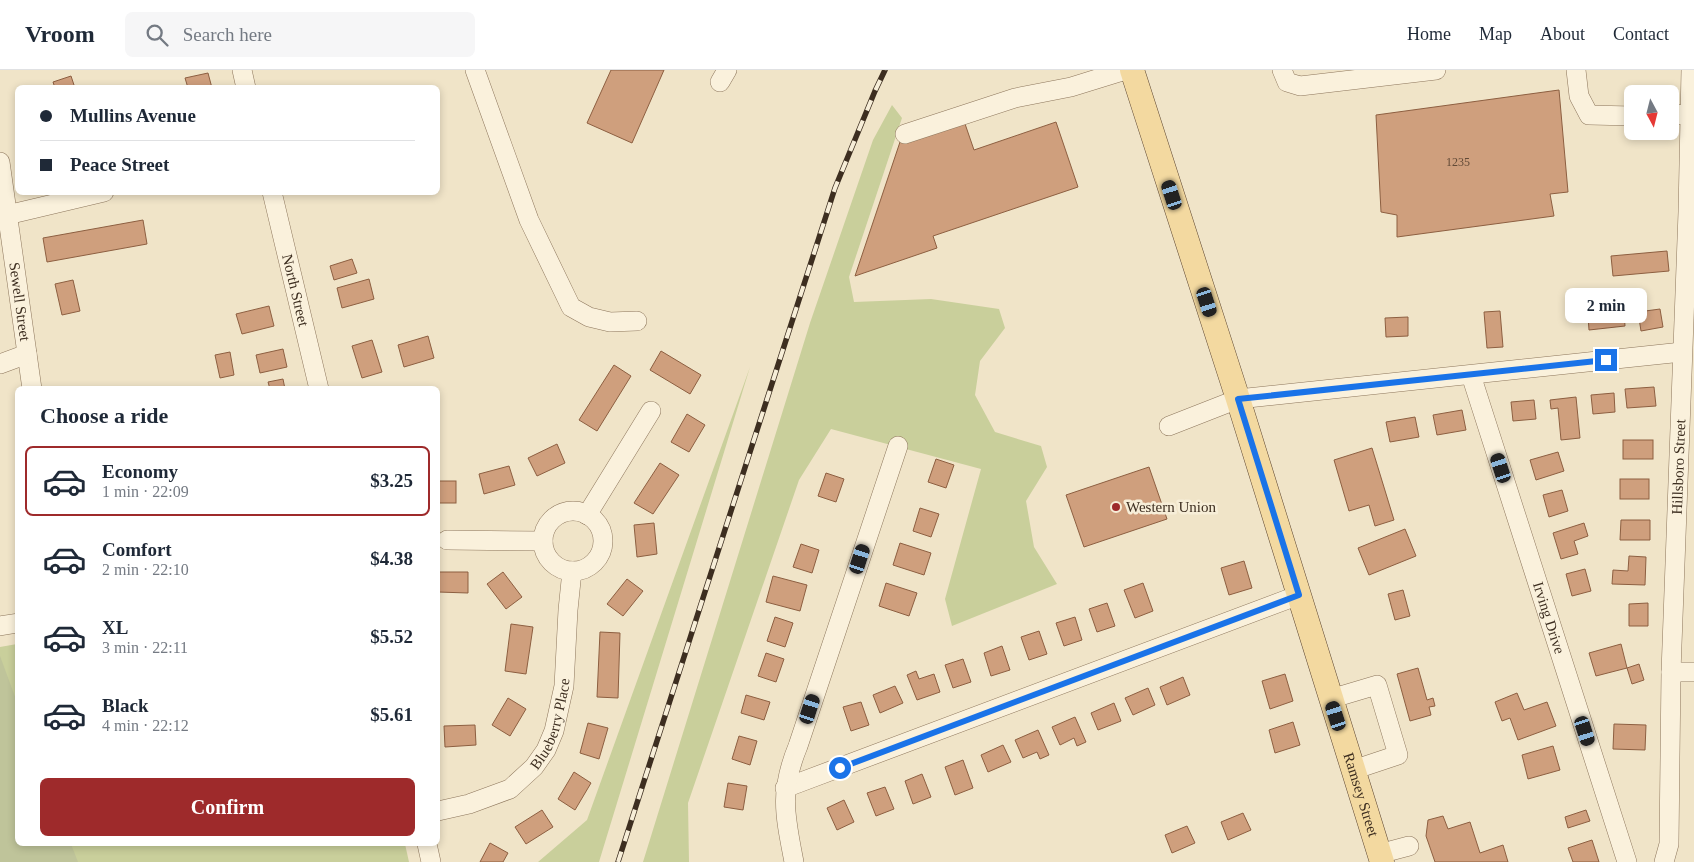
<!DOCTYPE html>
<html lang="en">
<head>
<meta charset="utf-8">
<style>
	:root { --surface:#fff; --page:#f6f6f7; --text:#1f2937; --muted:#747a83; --line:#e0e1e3; --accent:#9e2a2b }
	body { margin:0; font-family:"Times New Roman",serif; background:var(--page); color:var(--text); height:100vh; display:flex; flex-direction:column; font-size:19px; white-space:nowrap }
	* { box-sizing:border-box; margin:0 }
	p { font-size:16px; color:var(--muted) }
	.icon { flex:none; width:28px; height:28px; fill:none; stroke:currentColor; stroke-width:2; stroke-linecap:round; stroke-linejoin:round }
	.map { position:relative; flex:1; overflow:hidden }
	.sheet { position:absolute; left:15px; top:316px; width:425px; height:460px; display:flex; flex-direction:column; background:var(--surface); border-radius:8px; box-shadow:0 2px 8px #0003 }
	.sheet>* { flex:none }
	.banner { position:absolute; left:15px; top:15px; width:425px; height:110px; border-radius:8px; box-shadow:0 2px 8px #0003; display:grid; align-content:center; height:110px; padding:0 25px; background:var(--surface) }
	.needle { width:32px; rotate:173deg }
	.tools { position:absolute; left:1624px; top:15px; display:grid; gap:10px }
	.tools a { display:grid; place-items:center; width:55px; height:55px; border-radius:8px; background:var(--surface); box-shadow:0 2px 8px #0003; font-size:25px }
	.end { position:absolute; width:22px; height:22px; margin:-11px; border:6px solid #1a73e8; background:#fff; box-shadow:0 0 0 2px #fff }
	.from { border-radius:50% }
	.bubble { position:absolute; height:35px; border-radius:8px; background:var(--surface); box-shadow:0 2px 8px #0003; font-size:16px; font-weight:700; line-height:35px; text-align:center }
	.car { position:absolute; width:15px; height:30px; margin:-15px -8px; border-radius:6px; box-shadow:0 0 4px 1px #0007; background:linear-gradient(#222 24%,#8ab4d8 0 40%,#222 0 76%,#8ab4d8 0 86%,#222 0) }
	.banner b { display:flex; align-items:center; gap:18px; height:48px; font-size:19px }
	.banner b+b { border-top:1px solid var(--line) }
	.banner i { width:12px; height:12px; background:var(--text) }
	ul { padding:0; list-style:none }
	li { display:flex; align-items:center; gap:15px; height:70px; margin:0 10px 8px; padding:0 15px; border:2px solid transparent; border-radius:8px }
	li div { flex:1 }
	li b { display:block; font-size:19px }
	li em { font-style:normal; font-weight:700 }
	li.on { border-color:var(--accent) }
	li>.icon { width:45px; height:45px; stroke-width:1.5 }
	h2 { padding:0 25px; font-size:22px; line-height:60px }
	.button { display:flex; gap:10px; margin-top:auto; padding:10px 25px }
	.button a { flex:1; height:58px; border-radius:8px; background:var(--accent); color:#fff; font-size:20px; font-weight:700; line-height:58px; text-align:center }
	header { display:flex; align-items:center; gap:30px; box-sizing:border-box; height:70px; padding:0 25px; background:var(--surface); border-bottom:1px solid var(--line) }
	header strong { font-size:24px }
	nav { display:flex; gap:28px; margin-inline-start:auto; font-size:18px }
	.search { width:350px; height:45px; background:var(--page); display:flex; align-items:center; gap:12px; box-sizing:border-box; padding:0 18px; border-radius:8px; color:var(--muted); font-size:19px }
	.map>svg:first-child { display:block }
	.green { fill:#c9cf9b }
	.cemetery { fill:#bfc49a }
	.building { fill:#cf9f7d; stroke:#8d5f41 }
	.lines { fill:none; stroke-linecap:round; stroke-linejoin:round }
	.minor-casing { stroke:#8d765c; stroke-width:20 }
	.major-casing { stroke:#5b4430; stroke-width:25 }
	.minor { stroke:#faf1dc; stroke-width:19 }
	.major { stroke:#f3d9a0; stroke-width:24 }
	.rail-casing { stroke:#3d2e20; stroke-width:5.5 }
	.rail { stroke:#f7eed8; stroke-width:4; stroke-dasharray:11; stroke-linecap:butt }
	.route { stroke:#1a73e8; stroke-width:6 }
	.poi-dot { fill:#9e2a2b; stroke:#f7eed8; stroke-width:2 }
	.labels { text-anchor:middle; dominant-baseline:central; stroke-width:5; stroke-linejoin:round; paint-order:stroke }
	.number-label { font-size:12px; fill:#624a37 }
	.street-label { font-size:15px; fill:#3d2e20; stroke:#f7eed8 }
	.poi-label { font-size:15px; fill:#3d2e20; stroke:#f7eed8; text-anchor:start }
</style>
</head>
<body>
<header>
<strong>Vroom</strong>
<div class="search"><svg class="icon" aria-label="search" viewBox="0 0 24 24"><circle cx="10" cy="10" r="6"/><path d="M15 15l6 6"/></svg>Search here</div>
<nav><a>Home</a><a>Map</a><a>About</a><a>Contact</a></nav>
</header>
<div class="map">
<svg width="1694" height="792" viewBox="0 0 1694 792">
	<rect width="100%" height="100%" fill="#f0e4c8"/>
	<!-- green -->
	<g class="green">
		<path d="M892,35L902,48L849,207L854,232L931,229L999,239L1005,258L980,291L975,325L995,362L1041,376L1047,397L1026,431L1034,477L1057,514L952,556L945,529L981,399L831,359L799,410L688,733L689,792H643L810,253L873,70Z"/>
		<path d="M750,297L599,792H538L587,750Z"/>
		<path d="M17,574L18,774H405L409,792H0V577Z"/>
	</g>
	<!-- cemetery -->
	<path class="cemetery" d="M0,586L17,632L18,774H71L78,792H0Z"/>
	<!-- building -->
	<g class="building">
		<path d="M611,0H664L632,73L587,53Z"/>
		<path d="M208,3L212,18H188L185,8Z"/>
		<path d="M71,6L75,18H55L53,12Z"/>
		<path d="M1559,20L1568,122L1550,124L1554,146L1397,167V145L1381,142L1376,45Z"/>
		<path d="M963,48L974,80L1056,52L1078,117L933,166L937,178L855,206L901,69Z"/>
		<path d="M143,150L147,174L47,192L43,168Z"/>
		<path d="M1667,181L1669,201L1613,206L1611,186Z"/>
		<path d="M352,189L357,203L334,210L330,196Z"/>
		<path d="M369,209L374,229L342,238L337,218Z"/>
		<path d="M73,210L80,241L62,245L55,214Z"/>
		<path d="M1623,228L1625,256L1589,260L1587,232Z"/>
		<path d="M269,236L274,256L242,264L236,244Z"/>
		<path d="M1660,239L1663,257L1641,261L1638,242Z"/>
		<path d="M1500,241L1503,277L1487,278L1484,242Z"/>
		<path d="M1408,247V266L1386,267L1385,248Z"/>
		<path d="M428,266L434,288L404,297L398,275Z"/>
		<path d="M372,270L382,302L362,308L352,276Z"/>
		<path d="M283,279L287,297L260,303L256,285Z"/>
		<path d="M661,281L701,305L690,324L650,300Z"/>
		<path d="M230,282L234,305L220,308L215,285Z"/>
		<path d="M614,295L631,306L597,361L579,350Z"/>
		<path d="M283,309L285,319H270L268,312Z"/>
		<path d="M1654,317L1656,336L1627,338L1625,319Z"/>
		<path d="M1614,323L1615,342L1593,344L1591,325Z"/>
		<path d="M1576,327L1580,368L1561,370L1558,338L1551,339L1550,330Z"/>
		<path d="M1534,330L1536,349L1513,351L1511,332Z"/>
		<path d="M1462,340L1466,360L1437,365L1433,345Z"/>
		<path d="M687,344L705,355L689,382L671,372Z"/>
		<path d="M1415,347L1419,367L1390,372L1386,352Z"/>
		<rect x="1623" y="370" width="30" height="19"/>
		<path d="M557,374L565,393L537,406L528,388Z"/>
		<path d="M1372,378L1394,450L1375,456L1369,435L1349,441L1334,390Z"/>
		<path d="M1558,382L1564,401L1536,410L1530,390Z"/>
		<path d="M936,389L954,395L946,418L928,412Z"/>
		<path d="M660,393L679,405L653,444L634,433Z"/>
		<path d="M509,396L515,415L484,424L479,404Z"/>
		<path d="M1149,397L1167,449L1084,477L1066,425Z"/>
		<path d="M826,403L844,409L836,432L818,426Z"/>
		<rect x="1620" y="409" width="29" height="20"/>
		<rect x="438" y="411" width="18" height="22"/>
		<path d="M1562,420L1568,441L1549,447L1543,425Z"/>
		<path d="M920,438L939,444L931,467L913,461Z"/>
		<path d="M1621,450H1650V470H1620Z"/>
		<path d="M654,453L657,484L637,487L634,455Z"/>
		<path d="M1584,453L1588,466L1574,471L1578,484L1561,489L1553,463Z"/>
		<path d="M1405,459L1416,486L1369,505L1358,478Z"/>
		<path d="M900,473L931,483L924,505L893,495Z"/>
		<path d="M801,474L819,480L812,503L793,497Z"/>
		<path d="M1629,486L1646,487L1645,515L1612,514L1613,500L1628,501Z"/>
		<path d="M1244,491L1252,518L1229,525L1221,498Z"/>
		<path d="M1585,499L1591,521L1572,526L1566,504Z"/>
		<path d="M438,502H468V523L438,522Z"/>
		<path d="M503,502L522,527L506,539L487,514Z"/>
		<path d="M773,506L807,515L800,541L766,532Z"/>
		<path d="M627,509L643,521L623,546L607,534Z"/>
		<path d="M886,513L917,523L909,546L879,536Z"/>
		<path d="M1143,513L1153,541L1135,548L1124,520Z"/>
		<path d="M1403,520L1410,546L1395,550L1388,524Z"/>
		<path d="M1107,533L1115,556L1097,562L1089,539Z"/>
		<path d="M1648,533V556H1629V534Z"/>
		<path d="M775,547L793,553L785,577L767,571Z"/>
		<path d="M1075,547L1082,570L1064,576L1056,553Z"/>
		<path d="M511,554L533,557L526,604L505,601Z"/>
		<path d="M1039,561L1047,584L1029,590L1021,567Z"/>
		<path d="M600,562L620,563L618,628L597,627Z"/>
		<path d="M1621,574L1627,598L1596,606L1589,583Z"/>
		<path d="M1002,576L1010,600L991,606L984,583Z"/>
		<path d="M766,583L784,589L776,612L758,606Z"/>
		<path d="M963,589L971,612L953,618L945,595Z"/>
		<path d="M1639,594L1644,610L1632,614L1627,598Z"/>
		<path d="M1418,598L1427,630L1433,628L1435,636L1429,637L1431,645L1410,651L1397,604Z"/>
		<path d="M916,601L919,609L934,604L940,622L917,630L907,605Z"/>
		<path d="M1285,604L1293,631L1270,639L1262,611Z"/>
		<path d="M1183,607L1190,625L1167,635L1160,617Z"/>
		<path d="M895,616L903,633L880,643L873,625Z"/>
		<path d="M1148,618L1155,635L1133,645L1125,628Z"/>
		<path d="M1517,623L1524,640L1547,632L1556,656L1518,670L1510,648L1502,651L1495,632Z"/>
		<path d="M746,625L770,632L764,650L741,643Z"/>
		<path d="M508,628L526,639L510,666L492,655Z"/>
		<path d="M861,632L869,655L851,661L843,637Z"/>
		<path d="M1114,633L1121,651L1098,660L1091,643Z"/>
		<path d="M1075,647L1086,672L1077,676L1074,668L1060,675L1052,657Z"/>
		<path d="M1293,652L1300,675L1275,683L1269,660Z"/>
		<path d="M588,653L608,658L599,689L580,683Z"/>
		<path d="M1614,654L1646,655L1645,680L1613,679Z"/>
		<path d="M475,655L476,675L445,677L444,656Z"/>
		<path d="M1038,660L1049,685L1040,689L1037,682L1023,688L1015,670Z"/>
		<path d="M739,666L757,671L750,695L732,689Z"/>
		<path d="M1003,675L1011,692L988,702L981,685Z"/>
		<path d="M1553,676L1560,700L1528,709L1522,685Z"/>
		<path d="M963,690L973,718L955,725L945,697Z"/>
		<path d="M574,702L591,713L575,740L558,729Z"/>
		<path d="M922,704L931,727L913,734L905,711Z"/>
		<path d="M728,713L747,716L743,740L724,737Z"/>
		<path d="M885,717L894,739L876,746L867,723Z"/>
		<path d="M844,730L854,752L837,760L827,738Z"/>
		<path d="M542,740L553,757L526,774L515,757Z"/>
		<path d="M1586,740L1590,751L1568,758L1565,747Z"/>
		<path d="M1243,743L1251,760L1228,770L1221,752Z"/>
		<path d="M1443,746L1448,759L1470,752L1480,783L1503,775L1508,792H1435L1426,766L1428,750Z"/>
		<path d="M1187,756L1195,773L1172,783L1165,765Z"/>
		<path d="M1592,770L1599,792H1573L1568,778Z"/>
		<path d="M490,773L508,783L503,792H480Z"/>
	</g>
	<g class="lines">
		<!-- minor casing -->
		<g class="minor-casing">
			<g id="minor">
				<path d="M242,0L246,18"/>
				<path d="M475,0L529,150L571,237L589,247L610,252L637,251"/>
				<path d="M1282,0L1287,12L1300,16L1436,0"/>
				<path d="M1576,0L1579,26L1589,45L1632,46"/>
				<path d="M720,12L727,0"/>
				<path d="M1670,45L1690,44"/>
				<path d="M905,64L1015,28L1071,17L1126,0"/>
				<path id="s1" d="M0,92L32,319"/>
				<path id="s2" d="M272,122L319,319"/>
				<path d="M7,145L104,122"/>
				<path d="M0,294L27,284"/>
				<path id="s3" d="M1471,305L1627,792"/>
				<path d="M1169,356L1238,329L1682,282"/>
				<circle cx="573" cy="471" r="30"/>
				<path d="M587,445L651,341"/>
				<path d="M447,470L543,471"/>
				<path d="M0,556L18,553"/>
				<path d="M1671,602H1694"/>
				<path d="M1330,629L1377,615L1398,685L1353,700"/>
				<path d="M785,718L1299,525"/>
				<path id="s4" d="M438,741L469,734L510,719L534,697L546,680L554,661L564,616L568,540L572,501"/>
				<path d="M427,774L431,792"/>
				<path d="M1379,784L1409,776"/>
				<path d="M794,792C785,745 779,722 798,676L898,376"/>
				<path id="s5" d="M1664,792L1669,774L1671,602L1688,142L1691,0"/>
			</g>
		</g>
		<!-- major casing -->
		<g class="major-casing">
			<g id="major">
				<path id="s6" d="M1132,0L1238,329L1382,792"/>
			</g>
		</g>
		<!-- minor -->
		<use href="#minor" class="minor"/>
		<!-- major -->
		<use href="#major" class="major"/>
		<!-- rail casing -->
		<g class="rail-casing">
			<path id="rail" d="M618,792L835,118L875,21L885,0"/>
		</g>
		<!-- rail -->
		<use href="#rail" class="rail"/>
	</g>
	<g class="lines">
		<!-- route -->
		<path class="route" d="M840,698L1299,525L1238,329L1606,290"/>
	</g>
	<!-- markers -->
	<circle class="poi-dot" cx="1116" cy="437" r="5"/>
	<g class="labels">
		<!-- number labels -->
		<g class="number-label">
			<text x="1458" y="92">1235</text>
		</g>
		<!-- street labels -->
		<g class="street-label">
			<text stroke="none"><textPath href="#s2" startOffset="101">North Street</textPath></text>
			<text stroke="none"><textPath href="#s1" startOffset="141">Sewell Street</textPath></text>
			<text stroke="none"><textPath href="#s5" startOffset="396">Hillsboro Street</textPath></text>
			<text stroke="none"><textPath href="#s3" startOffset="255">Irving Drive</textPath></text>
			<text stroke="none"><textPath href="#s4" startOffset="155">Blueberry Place</textPath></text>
			<text stroke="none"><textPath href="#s6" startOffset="760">Ramsey Street</textPath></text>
		</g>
		<!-- poi labels -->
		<g class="poi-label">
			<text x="1126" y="437">Western Union</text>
		</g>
	</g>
</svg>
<div class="tools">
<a><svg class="needle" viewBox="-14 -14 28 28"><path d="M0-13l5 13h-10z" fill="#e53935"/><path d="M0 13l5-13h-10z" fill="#747a83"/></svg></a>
</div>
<i class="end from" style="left:840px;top:698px"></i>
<i class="end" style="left:1606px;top:290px"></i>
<div class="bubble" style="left:1565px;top:218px;width:82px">2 min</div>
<i class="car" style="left:1172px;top:125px;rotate:342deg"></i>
<i class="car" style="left:1207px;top:232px;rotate:162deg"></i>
<i class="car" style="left:1501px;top:398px;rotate:342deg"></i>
<i class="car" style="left:860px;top:489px;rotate:18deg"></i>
<i class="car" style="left:810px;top:639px;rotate:18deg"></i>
<i class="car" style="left:1336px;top:646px;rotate:342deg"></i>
<i class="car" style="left:1585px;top:661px;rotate:162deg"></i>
<div class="banner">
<b><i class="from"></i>Mullins Avenue</b>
<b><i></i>Peace Street</b>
</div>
<section class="sheet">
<h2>Choose a ride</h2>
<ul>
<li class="on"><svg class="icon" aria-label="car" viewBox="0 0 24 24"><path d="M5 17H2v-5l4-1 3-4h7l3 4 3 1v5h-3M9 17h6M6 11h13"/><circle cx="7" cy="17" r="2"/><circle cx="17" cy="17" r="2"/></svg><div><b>Economy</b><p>1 min · 22:09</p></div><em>$3.25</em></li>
<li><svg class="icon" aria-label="car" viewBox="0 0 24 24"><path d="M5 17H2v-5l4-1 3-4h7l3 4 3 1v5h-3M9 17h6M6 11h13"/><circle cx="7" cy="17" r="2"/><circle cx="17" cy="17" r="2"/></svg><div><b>Comfort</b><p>2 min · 22:10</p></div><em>$4.38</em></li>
<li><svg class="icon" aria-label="car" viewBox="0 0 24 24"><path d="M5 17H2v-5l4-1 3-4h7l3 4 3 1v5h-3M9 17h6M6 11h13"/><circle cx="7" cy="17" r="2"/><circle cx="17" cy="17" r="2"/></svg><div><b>XL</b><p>3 min · 22:11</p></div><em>$5.52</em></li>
<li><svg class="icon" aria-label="car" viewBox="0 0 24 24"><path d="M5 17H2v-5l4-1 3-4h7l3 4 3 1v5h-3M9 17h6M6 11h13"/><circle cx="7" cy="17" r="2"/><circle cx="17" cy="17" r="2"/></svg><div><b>Black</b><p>4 min · 22:12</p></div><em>$5.61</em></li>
</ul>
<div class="button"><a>Confirm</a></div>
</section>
</div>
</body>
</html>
